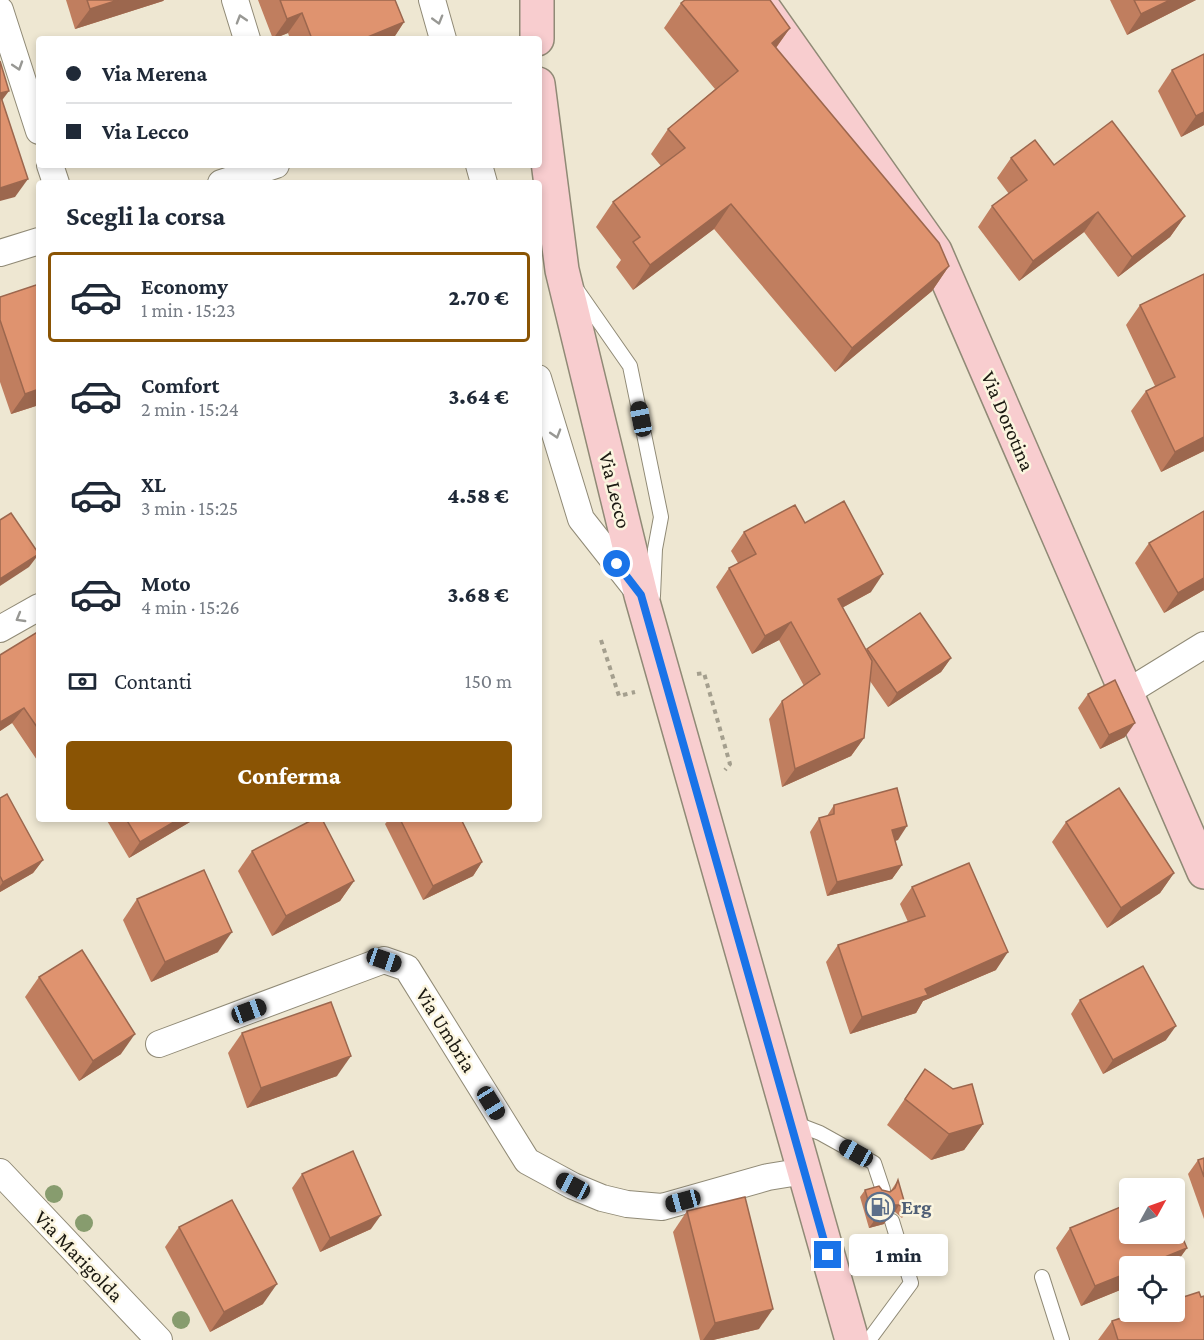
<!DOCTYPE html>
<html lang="it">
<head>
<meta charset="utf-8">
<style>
	:root { --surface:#fff; --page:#f6f6f7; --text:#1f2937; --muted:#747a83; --line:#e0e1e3; --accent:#8a5404 }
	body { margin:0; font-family:"Crimson Pro",serif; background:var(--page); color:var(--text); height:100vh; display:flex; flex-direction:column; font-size:22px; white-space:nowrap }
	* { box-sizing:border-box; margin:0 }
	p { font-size:20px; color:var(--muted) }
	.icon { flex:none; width:33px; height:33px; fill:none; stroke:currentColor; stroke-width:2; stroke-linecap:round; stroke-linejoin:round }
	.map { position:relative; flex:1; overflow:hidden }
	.side { position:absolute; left:36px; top:180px; width:506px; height:642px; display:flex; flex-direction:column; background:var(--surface); border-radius:6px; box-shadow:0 3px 9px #0003 }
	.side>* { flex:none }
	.guide { position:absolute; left:36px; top:36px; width:506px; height:132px; border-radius:6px; box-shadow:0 3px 9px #0003; display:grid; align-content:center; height:132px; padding:0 30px; background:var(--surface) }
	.needle { width:39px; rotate:50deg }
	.tools { position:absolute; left:1119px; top:1178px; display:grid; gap:12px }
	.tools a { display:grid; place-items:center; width:66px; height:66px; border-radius:6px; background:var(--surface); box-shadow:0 3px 9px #0003; font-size:30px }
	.end { position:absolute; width:27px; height:27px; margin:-14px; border:8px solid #1a73e8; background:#fff; box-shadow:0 0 0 3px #fff }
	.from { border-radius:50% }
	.bubble { position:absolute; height:42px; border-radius:6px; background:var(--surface); box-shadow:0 3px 9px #0003; font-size:20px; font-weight:800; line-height:42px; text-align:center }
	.car { position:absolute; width:18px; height:36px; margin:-18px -9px; border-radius:8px; box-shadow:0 0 4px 2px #0007; background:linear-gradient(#222 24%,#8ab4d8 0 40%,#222 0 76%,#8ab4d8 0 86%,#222 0) }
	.guide b { display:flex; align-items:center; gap:21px; height:57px; font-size:22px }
	.guide b+b { border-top:2px solid var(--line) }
	.guide i { width:15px; height:15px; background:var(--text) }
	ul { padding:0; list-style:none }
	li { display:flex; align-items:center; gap:18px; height:90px; margin:0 12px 9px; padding:0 18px; border:3px solid transparent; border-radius:6px }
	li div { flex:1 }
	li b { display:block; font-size:22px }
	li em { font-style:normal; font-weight:800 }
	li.on { border-color:var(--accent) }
	li>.icon { width:54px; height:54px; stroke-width:1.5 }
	h2 { padding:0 30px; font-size:27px; line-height:72px }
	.pay { display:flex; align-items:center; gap:15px; height:66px; padding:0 30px; font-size:22px }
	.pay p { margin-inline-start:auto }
	.cta { display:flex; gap:12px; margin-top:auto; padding:12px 30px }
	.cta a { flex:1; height:69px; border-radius:6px; background:var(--accent); color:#fff; font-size:24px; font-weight:800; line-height:69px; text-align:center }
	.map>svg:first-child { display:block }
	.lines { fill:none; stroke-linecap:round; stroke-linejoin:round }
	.lane-casing { stroke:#908a76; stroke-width:16 }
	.street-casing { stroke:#908a76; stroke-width:28 }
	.secondary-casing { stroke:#908a76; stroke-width:36 }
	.path { stroke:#a49f8e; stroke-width:4; stroke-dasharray:4.5 4.5; stroke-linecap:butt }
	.lane { stroke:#fff; stroke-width:14 }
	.street { stroke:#fff; stroke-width:26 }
	.secondary { stroke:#f8cdcf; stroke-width:33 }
	.tree { fill:#879c6e }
	.wall { fill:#c07e5f }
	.shaded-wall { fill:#9c674e }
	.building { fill:#df936f; stroke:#9c674e; stroke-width:1.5 }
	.oneway { stroke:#989894 }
	.route { stroke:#1a73e8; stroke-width:8 }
	.labels { text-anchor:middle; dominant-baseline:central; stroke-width:5; stroke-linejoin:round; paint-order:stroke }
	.street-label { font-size:21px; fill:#1b1911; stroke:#fbf5df }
	.service-label { font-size:21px; font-weight:bold; fill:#4e5e75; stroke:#fbf5df; text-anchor:start }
</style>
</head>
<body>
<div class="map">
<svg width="1204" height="1340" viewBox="0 0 1204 1340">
	<rect width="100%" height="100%" fill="#eee7d2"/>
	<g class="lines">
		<!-- lane casing -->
		<g class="lane-casing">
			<g id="lane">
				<path d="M577,290L630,366L661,517L655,549L653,596"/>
				<path d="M794,1123L820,1133L874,1163L883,1190"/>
				<path d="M1042,1277L1062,1340"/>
				<path d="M869,1340L911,1283L892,1221"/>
			</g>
		</g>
		<!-- street casing -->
		<g class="street-casing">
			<g id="street">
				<path d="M235,0L247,39"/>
				<path d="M432,0L443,39"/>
				<path d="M0,10L39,131"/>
				<path d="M50,165L56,183"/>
				<path d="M479,165L484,183"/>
				<path d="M221,183L276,165"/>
				<path d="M0,253L39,241"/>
				<path d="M538,378L581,519L637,590"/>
				<path d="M0,629L39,607"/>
				<path d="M1126,693L1204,645"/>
				<path d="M159,1044L384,960L407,968L527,1161L573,1186L602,1198L627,1204L662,1207L768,1177L805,1171"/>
				<path d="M0,1172L159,1340"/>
			</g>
		</g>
		<!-- secondary casing -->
		<g class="secondary-casing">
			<g id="secondary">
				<path d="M758,0L935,251L1204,872"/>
				<path d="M537,39V0"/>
				<path d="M538,84L562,270L641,595L852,1340"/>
			</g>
		</g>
		<!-- path -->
		<g class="path">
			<path d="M601,640L619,696L635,692"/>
			<path d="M697,674L704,673L730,764L725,770"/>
		</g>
		<!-- lane -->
		<use href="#lane" class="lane"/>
		<!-- street -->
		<use href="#street" class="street"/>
		<!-- secondary -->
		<use href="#secondary" class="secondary"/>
	</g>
	<!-- trees -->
	<g class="tree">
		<circle cx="54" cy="1194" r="9"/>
		<circle cx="84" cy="1223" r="9"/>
		<circle cx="181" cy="1320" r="9"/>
	</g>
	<!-- wall -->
	<g class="wall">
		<path d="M66,0H164L163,1L75,29Z"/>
		<path d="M258,0H395L404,22L393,39H290L288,33L273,39Z"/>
		<path d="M1110,0H1196L1127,35Z"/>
		<path d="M681,3L790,28L776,48L949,266L932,291L835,372L714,229L633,290L616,267L621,260L596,227L613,202L661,166L651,154L668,129L715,89L664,28Z"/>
		<path d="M1204,54V125L1181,137L1158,91L1172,70Z"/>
		<path d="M1011,158L1054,165L1185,216L1170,237L1118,277L1084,232L1019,281L978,227L992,206L1009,194L997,178Z"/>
		<path d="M1204,274V451L1161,472L1131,411L1146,391L1155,386L1126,325L1140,305Z"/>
		<path d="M39,284V405L11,414L0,382V297Z"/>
		<path d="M805,523L871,592L842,608L866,650L867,649L951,658L941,672L888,707L870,681L864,738L851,756L782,787L769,719L782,701L804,686L779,640L752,654L716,587L729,568L738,563L731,551L744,532Z"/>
		<path d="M1149,543L1204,590L1164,613L1135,563Z"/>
		<path d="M39,631V763L12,723L0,731V655Z"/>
		<path d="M1088,694L1125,737L1100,749L1078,708Z"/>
		<path d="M0,798L43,860L33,873L0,892Z"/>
		<path d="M834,805L898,840L895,841L902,865L892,879L827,896L810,832L819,818L827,816Z"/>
		<path d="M106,819H195L129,858Z"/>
		<path d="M389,819H461L482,862L473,876L423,900L385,824Z"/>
		<path d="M1066,822L1174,873L1160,893L1107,928L1052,842Z"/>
		<path d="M252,851L354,881L340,901L272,936L238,871Z"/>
		<path d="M912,887L996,970L923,1001L916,1013L850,1034L826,962L838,945L908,922L900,904Z"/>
		<path d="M137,899L218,952L151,982L123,920Z"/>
		<path d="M39,977L121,1054L79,1081L25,997Z"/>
		<path d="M1080,1000L1166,1040L1103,1074L1071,1014Z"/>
		<path d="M242,1033L337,1076L247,1108L228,1053Z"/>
		<path d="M925,1069L983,1124L964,1150L931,1160L887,1125Z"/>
		<path d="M1204,1158V1219L1188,1174L1198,1160Z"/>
		<path d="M302,1174L371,1229L320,1252L292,1188Z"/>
		<path d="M898,1180L907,1211L902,1218L895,1212H890L888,1217L884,1224L869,1228L860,1197L865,1190H882L890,1192Z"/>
		<path d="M687,1211L759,1329L713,1340H700L673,1232Z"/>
		<path d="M179,1227L263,1304L210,1332L165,1247Z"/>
		<path d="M1070,1228L1187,1248L1174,1266H1130V1286L1081,1306L1056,1248Z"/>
		<path d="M1112,1321L1118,1340H1098Z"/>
	</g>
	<!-- shaded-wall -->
	<g class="shaded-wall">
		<path d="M118,0H164L163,1L75,29L90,9Z"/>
		<path d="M1170,0H1196L1127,35L1141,14Z"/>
		<path d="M302,13L288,33L273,39L287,19Z"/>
		<path d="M404,22L393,39H363Z"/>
		<path d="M790,28L772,53V43Z"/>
		<path d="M9,91L0,103V93Z"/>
		<path d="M1204,112V125L1181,137L1196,116Z"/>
		<path d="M28,179L15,197L0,201V188Z"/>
		<path d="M731,204L714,229L633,290L650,265Z"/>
		<path d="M1098,212L1084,232L1019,281L1033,261Z"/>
		<path d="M1185,216L1170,237L1118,277L1132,257Z"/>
		<path d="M949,266L932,291L835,372L852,348Z"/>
		<path d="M39,389V405L11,414L25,394Z"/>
		<path d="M1204,437V451L1161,472L1175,452Z"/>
		<path d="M39,554L29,567L0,586V579Z"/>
		<path d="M883,574L871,592L825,617L838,599Z"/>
		<path d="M1204,578V590L1164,613L1178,593Z"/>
		<path d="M791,622L779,640L752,654L765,636Z"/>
		<path d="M951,658L941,672L888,707L897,693Z"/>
		<path d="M24,708L12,723L0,731V722Z"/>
		<path d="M1135,723L1125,737L1100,749L1109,735Z"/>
		<path d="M864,738L851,756L782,787L795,769Z"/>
		<path d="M179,819H195L129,858L140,842Z"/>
		<path d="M907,826L898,840L882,844L892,830Z"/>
		<path d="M43,860L33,873L0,892V886L3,882Z"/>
		<path d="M482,862L473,876L423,900L433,886Z"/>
		<path d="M902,865L892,879L827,896L837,882Z"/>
		<path d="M1174,873L1160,893L1107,928L1121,908Z"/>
		<path d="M354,881L340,901L272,936L286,916Z"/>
		<path d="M232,932L218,952L151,982L165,962Z"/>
		<path d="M1008,952L996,970L923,1001L916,1013L850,1034L862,1017Z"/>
		<path d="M1176,1026L1166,1040L1103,1074L1113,1060Z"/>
		<path d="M135,1034L121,1054L79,1081L93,1061Z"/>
		<path d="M351,1056L337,1076L247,1108L261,1088Z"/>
		<path d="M983,1124L964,1150L931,1160L949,1134Z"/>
		<path d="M895,1205H899L895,1212H890L885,1215L890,1208Z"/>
		<path d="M381,1215L371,1229L320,1252L330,1238Z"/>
		<path d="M888,1217L884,1224L869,1228L874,1221Z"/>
		<path d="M1187,1248L1174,1266H1143Z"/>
		<path d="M1130,1272V1286L1081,1306L1095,1286Z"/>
		<path d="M277,1284L263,1304L210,1332L224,1312Z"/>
		<path d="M773,1309L759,1329L713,1340H703L715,1323Z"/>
	</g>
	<!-- building -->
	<g class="building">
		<path d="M87,0H118L90,9Z"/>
		<path d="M280,0H395L404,22L363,39H312L302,13L287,19Z"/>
		<path d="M685,0H770L790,28L772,43L939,243L949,266L852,348L731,204L650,265L633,242L640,237L613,202L685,148L668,129L738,71L681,3Z"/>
		<path d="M1134,0H1170L1141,14Z"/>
		<path d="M1204,54V112L1196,116L1172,70Z"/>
		<path d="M0,61L9,91L0,93Z"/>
		<path d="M0,94L28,179L0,188Z"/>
		<path d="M1112,121L1185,216L1132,257L1098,212L1033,261L992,206L1027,180L1011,158L1035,140L1054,165Z"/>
		<path d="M1204,274V437L1175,452L1146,391L1175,377L1140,305Z"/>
		<path d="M39,284V389L25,394L0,320V297Z"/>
		<path d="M844,501L883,574L838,599L872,661L864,738L795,769L782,701L820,674L791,622L765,636L729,568L756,554L744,532L795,505L805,523Z"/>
		<path d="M1204,511V578L1178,593L1149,543Z"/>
		<path d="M11,513L39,554L0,579V520Z"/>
		<path d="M920,613L951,658L897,693L867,649Z"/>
		<path d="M39,631V730L24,708L0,722V655Z"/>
		<path d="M1115,680L1135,723L1109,735L1088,694Z"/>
		<path d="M897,788L907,826L892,830L902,865L837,882L819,818L834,814V805Z"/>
		<path d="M1119,788L1174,873L1121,908L1066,822Z"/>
		<path d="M7,794L43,860L3,882L0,876V798Z"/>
		<path d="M126,819H179L140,842Z"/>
		<path d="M314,819H322L354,881L286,916L252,851Z"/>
		<path d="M400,819H461L482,862L433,886Z"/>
		<path d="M969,863L1008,952L925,989L928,995L862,1017L838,945L925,916L912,887Z"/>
		<path d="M204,870L232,932L165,962L137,899Z"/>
		<path d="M82,950L135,1034L93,1061L39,977Z"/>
		<path d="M1143,966L1176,1026L1113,1060L1080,1000Z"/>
		<path d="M331,1002L351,1056L261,1088L242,1033Z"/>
		<path d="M925,1069L953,1089L972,1084L983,1124L949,1134L905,1099Z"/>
		<path d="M353,1151L381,1215L330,1238L302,1174Z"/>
		<path d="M1204,1158V1177L1198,1160Z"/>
		<path d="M898,1180L907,1211L899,1205H895L890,1208L888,1217L874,1221L865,1190L879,1186L882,1190L890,1192L895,1188Z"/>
		<path d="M745,1197L773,1309L715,1323L687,1211Z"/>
		<path d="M232,1200L277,1284L224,1312L179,1227Z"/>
		<path d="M1130,1203V1233H1174V1218L1187,1248L1143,1266H1130V1272L1095,1286L1070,1228Z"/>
		<path d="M1199,1292L1201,1297L1204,1296V1340H1118L1112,1321L1142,1311H1174V1300Z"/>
	</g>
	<!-- one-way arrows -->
	<defs><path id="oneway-chevron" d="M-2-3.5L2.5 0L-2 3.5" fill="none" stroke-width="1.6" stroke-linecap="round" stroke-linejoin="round" transform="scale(1.5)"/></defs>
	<g class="oneway">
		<use href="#oneway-chevron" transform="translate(241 19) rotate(-107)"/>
		<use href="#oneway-chevron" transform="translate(438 20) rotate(74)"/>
		<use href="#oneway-chevron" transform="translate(18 66) rotate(72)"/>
		<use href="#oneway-chevron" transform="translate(556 434) rotate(73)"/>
		<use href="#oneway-chevron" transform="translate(20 618) rotate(150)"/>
	</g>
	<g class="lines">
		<!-- route -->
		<path class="route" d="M617,564L641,595L828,1255"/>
	</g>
	<!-- icons -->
	<defs>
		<g id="fuel-ring" transform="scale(1.5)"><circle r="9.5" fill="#fbf5df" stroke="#5c6f8a" stroke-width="1.5"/><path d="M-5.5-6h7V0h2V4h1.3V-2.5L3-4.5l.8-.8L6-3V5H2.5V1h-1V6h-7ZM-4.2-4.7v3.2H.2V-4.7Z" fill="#5c6f8a"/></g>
	</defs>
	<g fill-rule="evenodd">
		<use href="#fuel-ring" x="880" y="1207"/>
	</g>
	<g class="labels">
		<!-- street labels -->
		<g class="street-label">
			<text transform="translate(1008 421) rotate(67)">Via Dorotina</text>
			<text transform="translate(615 490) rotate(76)">Via Lecco</text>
			<text transform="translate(446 1030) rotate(58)">Via Umbria</text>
			<text transform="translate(79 1256) rotate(46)">Via Marigolda</text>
		</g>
		<!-- service labels -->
		<g class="service-label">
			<text x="901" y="1207">Erg</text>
		</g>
	</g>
</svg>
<div class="tools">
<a><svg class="needle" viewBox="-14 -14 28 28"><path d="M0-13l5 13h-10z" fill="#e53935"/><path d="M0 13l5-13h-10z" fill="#747a83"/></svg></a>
<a><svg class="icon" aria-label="locate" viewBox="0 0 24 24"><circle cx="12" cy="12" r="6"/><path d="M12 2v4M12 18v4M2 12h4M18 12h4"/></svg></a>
</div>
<i class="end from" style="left:617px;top:564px"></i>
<i class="end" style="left:828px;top:1255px"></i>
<div class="bubble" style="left:849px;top:1234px;width:99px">1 min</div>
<i class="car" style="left:641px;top:419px;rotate:349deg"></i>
<i class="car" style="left:384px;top:960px;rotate:109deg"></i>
<i class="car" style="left:249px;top:1011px;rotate:70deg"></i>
<i class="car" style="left:491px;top:1103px;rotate:148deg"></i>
<i class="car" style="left:856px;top:1153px;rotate:299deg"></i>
<i class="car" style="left:573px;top:1186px;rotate:298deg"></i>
<i class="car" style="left:683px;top:1201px;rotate:255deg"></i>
<div class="guide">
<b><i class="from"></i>Via Merena</b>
<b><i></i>Via Lecco</b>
</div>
<section class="side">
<h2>Scegli la corsa</h2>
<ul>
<li class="on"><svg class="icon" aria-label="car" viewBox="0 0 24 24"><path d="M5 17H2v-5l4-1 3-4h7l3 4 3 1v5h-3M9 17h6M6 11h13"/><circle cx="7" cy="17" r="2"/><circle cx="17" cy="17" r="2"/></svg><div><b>Economy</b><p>1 min · 15:23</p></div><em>2.70 €</em></li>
<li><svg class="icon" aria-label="car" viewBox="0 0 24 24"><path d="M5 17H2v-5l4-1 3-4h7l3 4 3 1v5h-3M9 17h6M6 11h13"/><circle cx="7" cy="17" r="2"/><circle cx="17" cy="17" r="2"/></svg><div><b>Comfort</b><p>2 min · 15:24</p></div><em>3.64 €</em></li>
<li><svg class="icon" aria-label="car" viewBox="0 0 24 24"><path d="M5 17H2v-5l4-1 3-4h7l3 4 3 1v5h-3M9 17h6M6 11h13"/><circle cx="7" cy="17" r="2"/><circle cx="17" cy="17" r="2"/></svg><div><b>XL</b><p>3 min · 15:25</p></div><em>4.58 €</em></li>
<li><svg class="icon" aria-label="car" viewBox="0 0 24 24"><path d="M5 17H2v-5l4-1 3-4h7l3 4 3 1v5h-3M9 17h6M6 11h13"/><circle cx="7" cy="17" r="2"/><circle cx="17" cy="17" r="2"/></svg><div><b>Moto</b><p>4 min · 15:26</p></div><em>3.68 €</em></li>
</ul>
<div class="pay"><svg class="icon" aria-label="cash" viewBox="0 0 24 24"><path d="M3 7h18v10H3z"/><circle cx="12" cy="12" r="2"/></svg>Contanti<p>150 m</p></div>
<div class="cta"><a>Conferma</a></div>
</section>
</div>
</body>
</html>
